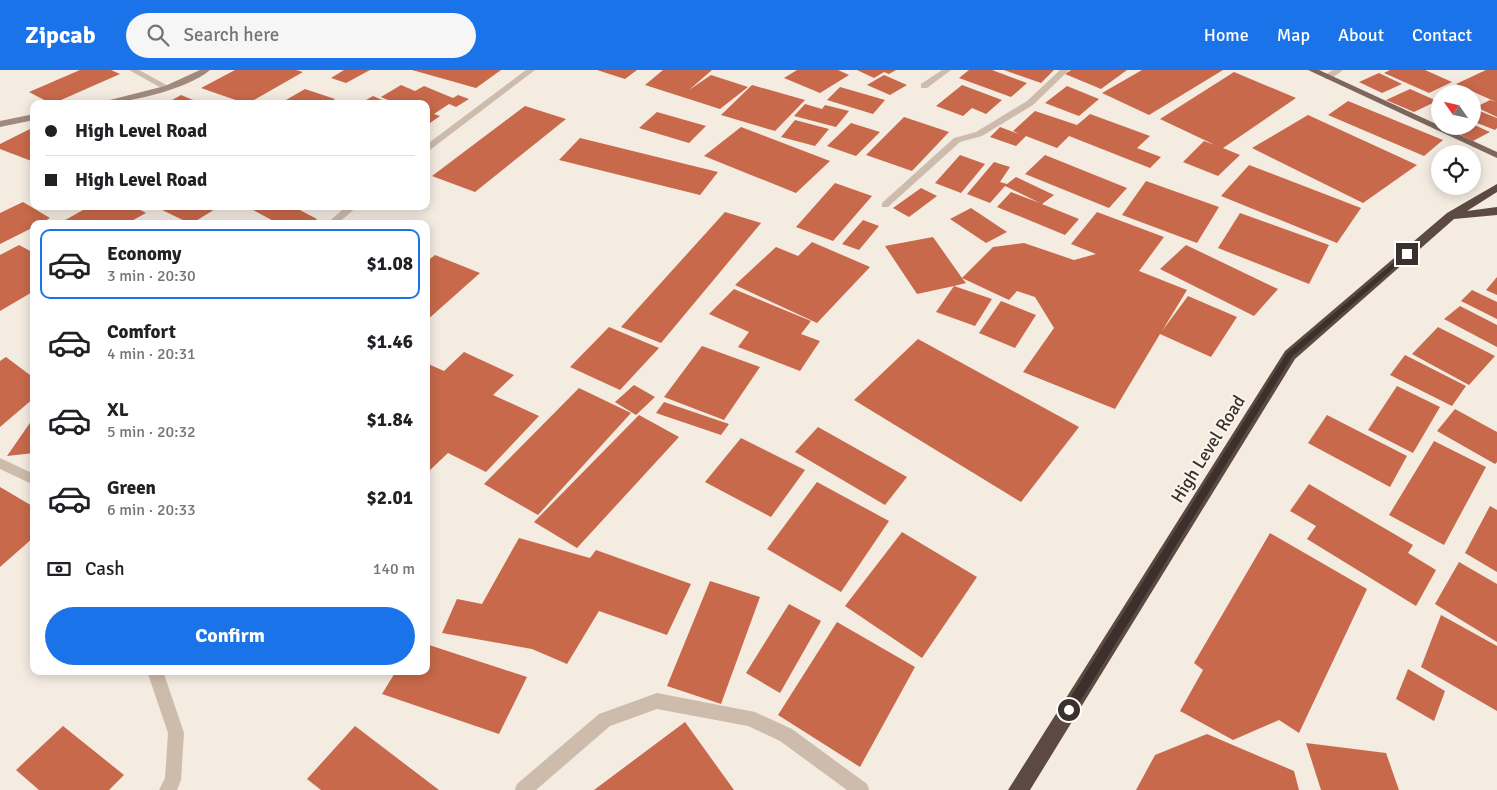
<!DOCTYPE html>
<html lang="en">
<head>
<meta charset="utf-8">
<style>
	:root { --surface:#fff; --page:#f6f6f6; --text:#202124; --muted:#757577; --line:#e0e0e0; --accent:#1a73e8 }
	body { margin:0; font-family:Signika,sans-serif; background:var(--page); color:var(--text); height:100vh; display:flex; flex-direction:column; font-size:19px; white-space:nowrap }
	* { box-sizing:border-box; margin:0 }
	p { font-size:16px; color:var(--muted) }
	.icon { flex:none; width:28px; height:28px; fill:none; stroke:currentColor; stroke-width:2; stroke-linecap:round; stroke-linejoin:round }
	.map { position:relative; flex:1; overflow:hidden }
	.details { position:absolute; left:30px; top:150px; width:400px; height:455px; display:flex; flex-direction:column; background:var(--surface); border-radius:10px; box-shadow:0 2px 12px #0003 }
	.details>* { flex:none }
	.top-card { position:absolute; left:30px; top:30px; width:400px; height:110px; border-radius:10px; box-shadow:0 2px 12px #0003; display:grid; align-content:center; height:110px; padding:0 15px; background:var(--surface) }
	.needle { width:32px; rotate:304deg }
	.tools { position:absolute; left:1431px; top:15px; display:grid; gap:10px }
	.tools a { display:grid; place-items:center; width:50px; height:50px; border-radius:50%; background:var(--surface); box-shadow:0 2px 12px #0003; font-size:25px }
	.end { position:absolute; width:22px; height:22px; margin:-11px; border:6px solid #3b302b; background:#fff; box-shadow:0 0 0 2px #fff }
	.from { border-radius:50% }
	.top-card b { display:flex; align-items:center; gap:18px; height:48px; font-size:19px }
	.top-card b+b { border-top:1px solid var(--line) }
	.top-card i { width:12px; height:12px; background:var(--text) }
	ul { padding:9px 0 0; list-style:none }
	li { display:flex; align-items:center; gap:15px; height:70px; margin:0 10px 8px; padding:0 5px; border:2px solid transparent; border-radius:10px }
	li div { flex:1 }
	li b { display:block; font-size:19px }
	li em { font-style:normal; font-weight:700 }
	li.selected { border-color:var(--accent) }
	li>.icon { width:45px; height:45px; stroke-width:1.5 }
	.pay { display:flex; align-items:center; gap:12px; height:55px; padding:0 15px; font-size:19px }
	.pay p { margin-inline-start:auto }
	.button { display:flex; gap:10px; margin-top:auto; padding:10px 15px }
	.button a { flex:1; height:58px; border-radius:30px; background:var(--accent); color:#fff; font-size:20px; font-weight:700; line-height:58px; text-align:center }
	header { display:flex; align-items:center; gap:30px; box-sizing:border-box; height:70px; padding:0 25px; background:var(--accent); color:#fff }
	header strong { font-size:24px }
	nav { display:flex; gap:28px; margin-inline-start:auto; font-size:18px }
	.search { width:350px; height:45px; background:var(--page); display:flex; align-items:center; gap:12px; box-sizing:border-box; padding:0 18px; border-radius:28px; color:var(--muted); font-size:19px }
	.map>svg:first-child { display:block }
	.building { fill:#c8694b }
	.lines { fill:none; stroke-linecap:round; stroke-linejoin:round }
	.street { fill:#cdbbac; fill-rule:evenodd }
	.secondary { fill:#a18a7d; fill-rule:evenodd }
	.primary { fill:#7d675c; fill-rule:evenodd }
	.highway { fill:#5c4a42; fill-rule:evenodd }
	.route { fill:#3b302b }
	.labels { text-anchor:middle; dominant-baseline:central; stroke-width:4; stroke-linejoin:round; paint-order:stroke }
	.street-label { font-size:18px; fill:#3b302b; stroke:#fbf5ee }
</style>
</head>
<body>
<header>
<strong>Zipcab</strong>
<div class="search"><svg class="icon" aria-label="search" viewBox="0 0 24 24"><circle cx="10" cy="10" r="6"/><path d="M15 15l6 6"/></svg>Search here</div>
<nav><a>Home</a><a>Map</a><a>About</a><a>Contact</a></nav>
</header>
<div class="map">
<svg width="1497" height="720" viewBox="0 0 1497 720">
	<rect width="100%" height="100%" fill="#f4ebe1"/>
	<!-- building -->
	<g class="building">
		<path d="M80,0H111L120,4L52,34L29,22Z"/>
		<path d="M235,0H296L303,2L247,34L201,18Z"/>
		<path d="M344,0H370L346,13L331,8Z"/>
		<path d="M412,0H501L476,18Z"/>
		<path d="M597,0H637L625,9Z"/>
		<path d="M663,0H712L689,20L711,5L748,17L720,39L645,15Z"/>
		<path d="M797,0H838L849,5L820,23L784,8Z"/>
		<path d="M857,0H896L889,4L884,2L874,8Z"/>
		<path d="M969,0H992L1027,13L1011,27L959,8Z"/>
		<path d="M1004,0H1054L1041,13Z"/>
		<path d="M1071,0H1127L1101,19L1065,4Z"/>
		<path d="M1142,0H1223L1149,45L1102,23Z"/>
		<path d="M1390,0H1425L1452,12L1429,23L1384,3Z"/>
		<path d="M1486,0H1497V47L1476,37L1490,30L1496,32L1456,14Z"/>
		<path d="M1234,2L1296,28L1223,78L1240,85L1218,106L1183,92L1204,71L1215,75L1160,49Z"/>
		<path d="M1379,3L1402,14L1382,23L1359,12Z"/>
		<path d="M884,5L907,15L890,25L867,15Z"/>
		<path d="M401,15L415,21L424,16L453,28L458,25L469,29L456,37L449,34L434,44L440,46L430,53L426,51V34H397L381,27Z"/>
		<path d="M752,15L805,30L775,61L721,45Z"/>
		<path d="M962,15L1002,30L986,44L972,38L963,46L936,36Z"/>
		<path d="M1067,16L1099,29L1079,46L1045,33Z"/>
		<path d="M840,17L885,30L873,44L827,30Z"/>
		<path d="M305,19L335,29L328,34H279Z"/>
		<path d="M1410,19L1437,31L1414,42L1386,30Z"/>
		<path d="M181,25L203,34H165Z"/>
		<path d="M373,26L391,34H359Z"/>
		<path d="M1348,31L1443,70L1424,86L1328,45Z"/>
		<path d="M805,34L822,39L825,35L849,41L836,57L794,46Z"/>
		<path d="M525,36L566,49L475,122L432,106Z"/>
		<path d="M1472,38L1497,48V58L1495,60L1472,51Z"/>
		<path d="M1035,41L1077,55L1090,44L1150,66L1137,78L1161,87L1150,98L1069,66L1057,78L1026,66L1016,76L990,67L1000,57L1019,64L1013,61Z"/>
		<path d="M657,42L706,56L689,73L639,58Z"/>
		<path d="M1308,45L1417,95L1363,133L1252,78Z"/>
		<path d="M904,47L949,62L912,101L866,85Z"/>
		<path d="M795,50L829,59L815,76L781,67Z"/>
		<path d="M851,53L880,62L856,86L827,76Z"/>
		<path d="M1472,54L1490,62L1473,71L1443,56H1472Z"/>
		<path d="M34,57V92L0,79V74Z"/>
		<path d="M741,57L830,91L796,123L704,86Z"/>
		<path d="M580,68L718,102L700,125L559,90Z"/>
		<path d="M960,85L985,94L961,123L935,113Z"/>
		<path d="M1045,85L1127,118L1109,138L1025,104Z"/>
		<path d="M994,92L1010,97L1000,112L1007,114L1016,107L1054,125L1042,134L1079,149L1065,165L997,137L1011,122L1040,133L1005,116L990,133L967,124Z"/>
		<path d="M1249,95L1361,138L1337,173L1221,126Z"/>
		<path d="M1146,111L1219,137L1197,173L1122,145Z"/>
		<path d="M835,113L872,126L833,171L796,157Z"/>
		<path d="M921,118L937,126L909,147L893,138Z"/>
		<path d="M23,132L50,148L39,154H34V157L0,174V143Z"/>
		<path d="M90,136H133L146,143L126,154L60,153Z"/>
		<path d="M154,136H220L191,154Z"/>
		<path d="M259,136H292L317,149L310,154H279L253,140Z"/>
		<path d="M971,138L1007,162L986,173L950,149Z"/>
		<path d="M725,142L761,153L661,273L621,257Z"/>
		<path d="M1097,142L1164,167L1139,201L1187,220L1162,261L1188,226L1237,247L1211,287L1160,264L1115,339L1023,302L1054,258L1035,227L1017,221L1009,230L962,208L966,213L954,216L992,229L975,256L936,242L954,216L917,224L885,176L933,167L962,208L993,177L1024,173L1074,190L1096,184L1071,174Z"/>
		<path d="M1240,143L1329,175L1309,214L1218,178Z"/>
		<path d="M863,150L879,156L859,180L842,174Z"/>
		<path d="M812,172L870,197L817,253L735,215L776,177L798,186Z"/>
		<path d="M19,175L34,183V221L0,241V185Z"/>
		<path d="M1186,175L1278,219L1254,246L1160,199Z"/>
		<path d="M435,185L480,203L426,251V192Z"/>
		<path d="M1497,207V225L1486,220Z"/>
		<path d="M734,219L811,251L801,264L820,271L800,301L738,277L749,262L709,244Z"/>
		<path d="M1472,220L1497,232V249L1461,231Z"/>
		<path d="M1001,231L1036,245L1015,278L979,263Z"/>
		<path d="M1460,236L1497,255V277L1444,249Z"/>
		<path d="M609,257L659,278L620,320L570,297Z"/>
		<path d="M1438,257L1495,286L1469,315L1412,284Z"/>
		<path d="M918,269L1079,357L1021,432L854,330Z"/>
		<path d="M702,276L760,297L724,350L664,327Z"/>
		<path d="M464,282L514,305L493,325L539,346L486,402L448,383L428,402L426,401V293L444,301Z"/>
		<path d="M1405,285L1466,316L1452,336L1390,305Z"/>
		<path d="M6,287L34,308V328L0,357V291Z"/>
		<path d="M634,315L655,327L636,345L615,332Z"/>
		<path d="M1397,316L1440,337L1413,383L1368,360Z"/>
		<path d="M579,318L631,343L538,445L484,414Z"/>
		<path d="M664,332L729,354L721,365L656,343Z"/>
		<path d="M1455,339L1497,362V392L1495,394L1437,361Z"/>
		<path d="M639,345L679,367L577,478L534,452Z"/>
		<path d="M1327,345L1407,386L1390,417L1308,373Z"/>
		<path d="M34,347V383L7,386Z"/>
		<path d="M818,357L907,407L885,435L795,382Z"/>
		<path d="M741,368L805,400L771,447L705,412Z"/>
		<path d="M1434,371L1486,397L1444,475L1389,445Z"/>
		<path d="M817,412L889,451L841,522L767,479Z"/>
		<path d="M1309,414L1413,475L1408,483L1436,500L1416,536L1307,469L1316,456L1290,441Z"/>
		<path d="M0,417L34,437V467L0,497Z"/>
		<path d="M1490,436L1497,440V502L1465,483Z"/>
		<path d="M902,462L977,507L922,588L845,536Z"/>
		<path d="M1270,463L1367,519L1299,663L1279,650L1233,670L1180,641L1203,600L1194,593Z"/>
		<path d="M519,468L590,488L596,480L691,514L667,565L599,541L567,594L532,579L442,563L457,529L482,534Z"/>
		<path d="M1459,492L1497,514V572L1435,534Z"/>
		<path d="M710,511L760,527L721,634L667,616Z"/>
		<path d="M789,534L821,551L780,623L746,603Z"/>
		<path d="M1441,545L1497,576V641L1421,597Z"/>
		<path d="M837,552L915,597L860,697L778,645Z"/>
		<path d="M426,574L527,607L499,664L382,624L396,601H426Z"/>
		<path d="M1408,599L1445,621L1434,651L1396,629Z"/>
		<path d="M685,652L734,720H594Z"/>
		<path d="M63,656L124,705L109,720H39L16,700Z"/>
		<path d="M355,656L439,720H321L307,709Z"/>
		<path d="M1207,664L1294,701L1299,720H1136L1155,685Z"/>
		<path d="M1306,673L1386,683L1399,720H1321Z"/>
	</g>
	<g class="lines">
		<!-- street -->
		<g class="street">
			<path d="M129,0H139L172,18L165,20Z"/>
			<path d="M526,0H535L426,83V75Z"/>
			<path d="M942,0H951L927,18H921V14Z"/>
			<path d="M1060,0H1069L1033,35L982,66L960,72L888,137H882V133L954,68L976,62L1027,31Z"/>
			<path d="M1333,0H1343L1331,9H1325V5Z"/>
			<path d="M347,136H358L337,154H326Z"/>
			<path d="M0,388L34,404V415L0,399Z"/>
			<path d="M147,601H163L184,663L181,710L177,720H159L165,708L168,663Z"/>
			<path d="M657,623L755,642L792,659L867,714L869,720H847L780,671L748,656L657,639L610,656L536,720H515L517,714L599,644Z"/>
		</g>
		<!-- secondary -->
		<g class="secondary">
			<path d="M200,0H210C187,20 124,34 94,34L165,16Z"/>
			<path d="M34,44V50L0,57V51Z"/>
		</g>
		<!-- primary -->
		<path class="primary" d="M1308,0H1319L1497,82V88Z"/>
		<!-- highway -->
		<path class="highway" d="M1497,114V122L1467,141L1497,137V145L1454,149L1295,289L1030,720H1008L1285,281L1447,143Z"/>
	</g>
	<!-- route -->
	<path class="route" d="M1405,183L1410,184L1292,287L1073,643L1069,645L1065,643L1064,640L1065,636L1287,283Z"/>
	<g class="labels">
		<!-- street labels -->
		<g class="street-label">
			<text transform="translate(1208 379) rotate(-58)">High Level Road</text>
		</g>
	</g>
</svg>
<div class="tools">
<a><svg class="needle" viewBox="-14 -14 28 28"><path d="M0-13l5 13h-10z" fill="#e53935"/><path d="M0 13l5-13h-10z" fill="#757577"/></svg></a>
<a><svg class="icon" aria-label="locate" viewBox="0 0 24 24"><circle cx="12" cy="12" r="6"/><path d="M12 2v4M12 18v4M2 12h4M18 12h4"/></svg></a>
</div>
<i class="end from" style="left:1069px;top:640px"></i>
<i class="end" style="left:1407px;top:184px"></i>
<div class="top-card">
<b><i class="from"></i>High Level Road</b>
<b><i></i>High Level Road</b>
</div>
<section class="details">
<ul>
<li class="selected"><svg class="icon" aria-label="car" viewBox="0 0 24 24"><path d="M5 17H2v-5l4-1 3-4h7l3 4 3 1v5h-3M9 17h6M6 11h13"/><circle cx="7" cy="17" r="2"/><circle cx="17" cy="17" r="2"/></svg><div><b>Economy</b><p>3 min · 20:30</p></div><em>$1.08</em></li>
<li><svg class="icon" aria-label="car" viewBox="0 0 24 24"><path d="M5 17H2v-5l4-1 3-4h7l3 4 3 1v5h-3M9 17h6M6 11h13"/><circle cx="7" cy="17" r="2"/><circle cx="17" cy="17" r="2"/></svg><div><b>Comfort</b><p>4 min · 20:31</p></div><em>$1.46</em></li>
<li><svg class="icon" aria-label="car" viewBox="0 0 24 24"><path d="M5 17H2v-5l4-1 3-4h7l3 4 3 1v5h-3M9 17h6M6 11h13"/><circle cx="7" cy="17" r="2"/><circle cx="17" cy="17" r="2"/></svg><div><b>XL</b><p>5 min · 20:32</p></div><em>$1.84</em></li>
<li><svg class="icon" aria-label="car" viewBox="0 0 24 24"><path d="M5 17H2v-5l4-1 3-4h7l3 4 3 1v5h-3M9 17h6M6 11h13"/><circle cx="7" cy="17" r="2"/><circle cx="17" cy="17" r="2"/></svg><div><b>Green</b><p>6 min · 20:33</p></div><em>$2.01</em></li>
</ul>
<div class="pay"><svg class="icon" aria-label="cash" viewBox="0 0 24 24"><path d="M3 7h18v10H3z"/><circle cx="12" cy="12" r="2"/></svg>Cash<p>140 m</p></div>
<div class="button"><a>Confirm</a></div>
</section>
</div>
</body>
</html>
